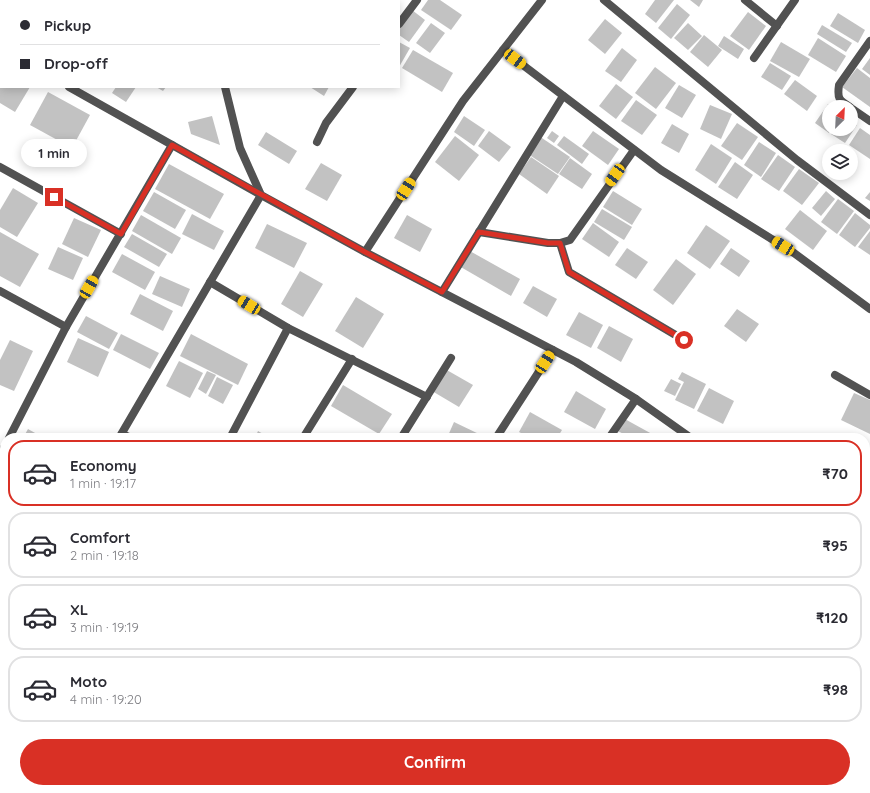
<!DOCTYPE html>
<html lang="en">
<head>
<meta charset="utf-8">
<style>
	:root { --surface:#fff; --page:#f7f7f7; --text:#2b2b33; --muted:#7c7c81; --line:#e1e1e2; --accent:#d93025 }
	body { margin:0; font-family:Quicksand,sans-serif; background:var(--page); color:var(--text); height:100vh; display:flex; flex-direction:column; font-size:15px; white-space:nowrap }
	* { box-sizing:border-box; margin:0 }
	p { font-size:13px; color:var(--muted) }
	.icon { flex:none; width:22px; height:22px; fill:none; stroke:currentColor; stroke-width:2; stroke-linecap:round; stroke-linejoin:round }
	.map { position:relative; flex:1; overflow:hidden }
	.details { position:absolute; left:0px; top:433px; width:870px; height:360px; display:flex; flex-direction:column; background:var(--surface); border-radius:16px 16px 0 0; box-shadow:0 2px 10px #0003 }
	.details>* { flex:none }
	.hud { position:absolute; left:0px; top:0px; width:400px; height:88px; box-shadow:0 2px 10px #0003; display:grid; align-content:center; height:88px; padding:0 20px; background:var(--surface) }
	.needle { width:26px; rotate:24deg }
	.fabs { position:absolute; left:822px; top:100px; display:grid; gap:8px }
	.fabs a { display:grid; place-items:center; width:36px; height:36px; border-radius:50%; background:var(--surface); box-shadow:0 2px 10px #0003; font-size:20px }
	.end { position:absolute; width:18px; height:18px; margin:-9px; border:5px solid #d93025; background:#fff; box-shadow:0 0 0 2px #fff }
	.from { border-radius:50% }
	.bubble { position:absolute; height:28px; border-radius:14px; background:var(--surface); box-shadow:0 2px 10px #0003; font-size:13px; font-weight:700; line-height:28px; text-align:center }
	.car { position:absolute; width:12px; height:24px; margin:-12px -6px; border-radius:5px; box-shadow:0 0 3px 1px #0007; background:linear-gradient(#f5c518 24%,#345 0 40%,#f5c518 0 76%,#345 0 86%,#f5c518 0) }
	.hud b { display:flex; align-items:center; gap:14px; height:38px; font-size:15px }
	.hud b+b { border-top:1px solid var(--line) }
	.hud i { width:10px; height:10px; background:var(--text) }
	ul { padding:7px 0 0; list-style:none }
	li { display:flex; align-items:center; gap:12px; height:66px; margin:0 8px 6px; padding:0 12px; border:2px solid var(--line); border-radius:16px }
	li div { flex:1 }
	li b { display:block; font-size:15px }
	li em { font-style:normal; font-weight:700 }
	li.on { border-color:var(--accent) }
	li>.icon { width:36px; height:36px; stroke-width:1.5 }
	.cta { display:flex; gap:8px; margin-top:auto; padding:8px 20px }
	.cta a { flex:1; height:46px; border-radius:24px; background:var(--accent); color:#fff; font-size:16px; font-weight:700; line-height:46px; text-align:center }
	.map>svg:first-child { display:block }
	.green { fill:#d9d9d9 }
	.building { fill:#c2c2c2 }
	.lines { fill:none; stroke-linecap:round; stroke-linejoin:round }
	.minor { stroke:#525252; stroke-width:8 }
	.tertiary { stroke:#525252; stroke-width:8 }
	.route { stroke:#d93025; stroke-width:5 }
</style>
</head>
<body>
<div class="map">
<svg width="870" height="793" viewBox="0 0 870 793">
	<rect width="100%" height="100%" fill="#fff"/>
	<!-- green -->
	<path class="green" d="M5,705V788H102L99,793H0V713Z"/>
	<!-- building -->
	<g class="building">
		<path d="M428,0H440L462,15L451,30L421,10Z"/>
		<path d="M655,0H674L656,23L645,14Z"/>
		<path d="M690,0H703L699,7Z"/>
		<path d="M677,4L690,15L671,39L658,28Z"/>
		<path d="M412,10L425,20L409,42L399,35V29Z"/>
		<path d="M748,12L766,26L749,50L730,36Z"/>
		<path d="M838,13L865,30L858,43L830,26Z"/>
		<path d="M605,19L622,33L605,54L588,40Z"/>
		<path d="M431,23L445,33L430,53L416,43Z"/>
		<path d="M688,23L702,36L688,50L674,38Z"/>
		<path d="M822,25L852,43L846,52L817,34Z"/>
		<path d="M704,35L722,50L708,67L690,52Z"/>
		<path d="M724,36L744,49L738,59L718,46Z"/>
		<path d="M818,38L846,56L836,72L808,55Z"/>
		<path d="M399,42L410,48L399,67Z"/>
		<path d="M781,42L810,59L799,77L770,61Z"/>
		<path d="M622,48L637,60L621,82L605,71Z"/>
		<path d="M413,50L453,73L442,92L402,68Z"/>
		<path d="M870,58V75L862,69Z"/>
		<path d="M770,63L791,76L782,90L761,77Z"/>
		<path d="M655,67L676,83L656,109L635,93Z"/>
		<path d="M857,68L870,78V107L842,87Z"/>
		<path d="M795,80L817,96L807,111L784,94Z"/>
		<path d="M616,84L633,97L616,119L599,106Z"/>
		<path d="M679,85L696,95L682,118L665,108Z"/>
		<path d="M0,87H30L15,112L0,103Z"/>
		<path d="M116,87H136L126,102L112,93Z"/>
		<path d="M156,87H166L163,91Z"/>
		<path d="M310,87H329L324,96Z"/>
		<path d="M48,92L90,115L72,148L30,125Z"/>
		<path d="M636,100L657,115L642,135L621,121Z"/>
		<path d="M828,104L833,107H829V129H831L829,133L815,123Z"/>
		<path d="M710,105L732,114L721,139L700,129Z"/>
		<path d="M212,116L220,145L191,134L188,122Z"/>
		<path d="M464,116L485,130L474,146L454,132Z"/>
		<path d="M851,121L857,125L845,143L831,134L835,129H851Z"/>
		<path d="M737,123L758,137L742,160L721,146Z"/>
		<path d="M672,124L689,134L679,153L661,143Z"/>
		<path d="M860,128L870,135V159L849,145Z"/>
		<path d="M489,131L511,147L499,162L478,146Z"/>
		<path d="M552,131L559,136L554,143L547,138Z"/>
		<path d="M593,131L619,149L608,165L582,146Z"/>
		<path d="M266,132L297,151L289,164L258,145Z"/>
		<path d="M455,136L479,155L459,181L435,162Z"/>
		<path d="M539,136L570,157L558,174L528,154Z"/>
		<path d="M564,136L589,154L582,164L557,145Z"/>
		<path d="M759,142L776,153L761,177L744,165Z"/>
		<path d="M711,144L732,158L716,184L695,170Z"/>
		<path d="M778,155L795,167L779,191L761,179Z"/>
		<path d="M531,157L559,176L547,194L519,174Z"/>
		<path d="M570,158L592,174L582,189L559,174Z"/>
		<path d="M735,162L753,175L737,199L718,187Z"/>
		<path d="M321,163L342,175L327,201L305,189Z"/>
		<path d="M169,164L224,194L210,219L155,189Z"/>
		<path d="M799,169L819,183L802,205L783,191Z"/>
		<path d="M13,188L38,203L17,237L0,227V210Z"/>
		<path d="M613,191L642,209L632,225L603,207Z"/>
		<path d="M826,191L835,199L821,216L812,208Z"/>
		<path d="M154,192L186,210L175,229L143,211Z"/>
		<path d="M870,192V201L865,198Z"/>
		<path d="M838,199L854,211L837,234L821,222Z"/>
		<path d="M602,209L632,227L624,240L594,222Z"/>
		<path d="M800,210L827,231L813,250L785,229Z"/>
		<path d="M855,213L870,225V228L855,247L839,235Z"/>
		<path d="M192,214L224,231L214,250L182,234Z"/>
		<path d="M141,215L181,238L172,254L132,231Z"/>
		<path d="M407,215L432,229L420,252L394,238Z"/>
		<path d="M74,218L101,230L88,257L62,244Z"/>
		<path d="M593,223L619,242L609,257L582,239Z"/>
		<path d="M267,224L307,243L294,268L255,248Z"/>
		<path d="M706,225L730,241L710,269L687,253Z"/>
		<path d="M870,231V255L858,247Z"/>
		<path d="M0,232L39,254L20,287L0,276Z"/>
		<path d="M132,234L167,254L159,267L124,247Z"/>
		<path d="M58,247L83,258L73,280L48,269Z"/>
		<path d="M627,248L648,262L636,279L615,265Z"/>
		<path d="M731,248L750,261L739,277L720,264Z"/>
		<path d="M468,250L520,279L511,296L459,266Z"/>
		<path d="M122,254L155,272L145,290L112,272Z"/>
		<path d="M676,259L696,274L673,305L653,290Z"/>
		<path d="M300,271L323,284L303,317L281,304Z"/>
		<path d="M160,276L190,289L182,307L152,294Z"/>
		<path d="M533,286L557,299L547,317L523,303Z"/>
		<path d="M140,294L173,311L163,331L130,314Z"/>
		<path d="M356,297L384,314L363,348L335,331Z"/>
		<path d="M737,309L759,324L746,342L724,326Z"/>
		<path d="M579,312L603,325L591,348L566,335Z"/>
		<path d="M86,316L118,333L109,349L77,332Z"/>
		<path d="M609,326L633,339L621,362L597,348Z"/>
		<path d="M121,334L159,353L150,369L113,350Z"/>
		<path d="M191,334L248,364L238,385L180,356Z"/>
		<path d="M78,338L109,352L98,377L67,362Z"/>
		<path d="M10,340L33,351L14,391L0,385V360Z"/>
		<path d="M179,361L203,373L190,398L166,386Z"/>
		<path d="M445,369L473,385L459,407L432,391Z"/>
		<path d="M207,371L216,375L206,394L198,389Z"/>
		<path d="M682,372L706,384L694,409L675,400L684,382L678,379Z"/>
		<path d="M217,377L233,385L223,404L208,396Z"/>
		<path d="M671,379L681,384L675,396L664,391Z"/>
		<path d="M343,385L392,414L379,434L331,406Z"/>
		<path d="M709,388L734,401L723,424L697,411Z"/>
		<path d="M576,391L606,409L595,429L564,412Z"/>
		<path d="M854,393L870,400V434L841,420Z"/>
		<path d="M530,412L562,430L557,438H531L519,432Z"/>
		<path d="M623,418L652,434L650,438H631L616,430Z"/>
		<path d="M454,422L481,435L479,438H447Z"/>
		<path d="M28,429L44,438H23Z"/>
		<path d="M258,431L270,438H255Z"/>
		<path d="M0,548L5,550V571L0,569Z"/>
		<path d="M870,677V693L865,690V684Z"/>
		<path d="M865,696L870,699V716L867,721L865,719Z"/>
		<path d="M870,741V753L865,750Z"/>
		<path d="M182,788H204L202,793H180Z"/>
		<path d="M614,788H624L621,793Z"/>
		<path d="M637,788H649L656,793H633Z"/>
		<path d="M753,788H767L774,793H750Z"/>
		<path d="M770,788H807L813,793H776Z"/>
		<path d="M831,788H862L863,789L860,793H837Z"/>
		<path d="M316,789L323,793H314Z"/>
	</g>
	<g class="lines">
		<!-- minor -->
		<g class="minor">
			<path d="M204,0V1"/>
			<path d="M604,0L797,160L870,215"/>
			<path d="M745,0L777,26"/>
			<path d="M38,1L39,0"/>
			<path d="M287,1V0"/>
			<path d="M399,24L417,0"/>
			<path d="M0,48L1,46"/>
			<path d="M503,50L661,170L794,253L870,309"/>
			<path d="M754,58L795,0"/>
			<path d="M69,87L261,195L119,438"/>
			<path d="M225,87L240,148L261,195L365,252L576,362L636,399L691,438"/>
			<path d="M850,107C839,100 837,99 839,85L870,41"/>
			<path d="M851,108L870,121"/>
			<path d="M317,142L326,123L353,87"/>
			<path d="M0,167L121,234"/>
			<path d="M479,232L548,243H560L570,240L634,150"/>
			<path d="M560,243L569,272L684,340"/>
			<path d="M365,252L463,101L542,0"/>
			<path d="M210,282L288,328L427,397"/>
			<path d="M0,291L66,327"/>
			<path d="M442,292L563,96"/>
			<path d="M835,375L870,395"/>
			<path d="M122,434L131,438"/>
			<path d="M9,438L66,327L172,145"/>
			<path d="M230,438L288,328"/>
			<path d="M303,438L352,359"/>
			<path d="M401,438L451,358"/>
			<path d="M496,438L553,350"/>
			<path d="M609,438L636,399"/>
			<path d="M0,455L5,446"/>
			<path d="M0,483L5,486"/>
			<path d="M0,580L5,582"/>
			<path d="M0,661L5,651"/>
			<path d="M122,788L131,793"/>
			<path d="M333,788L340,793"/>
			<path d="M582,788L589,793"/>
			<path d="M816,788L824,793"/>
			<path d="M112,793L114,788"/>
		</g>
		<!-- tertiary -->
		<g class="tertiary">
			<path d="M865,531L870,519"/>
			<path d="M865,561L870,552"/>
			<path d="M697,793L701,788"/>
			<path d="M719,793L722,788"/>
		</g>
	</g>
	<g class="lines">
		<!-- route -->
		<path class="route" d="M54,197L121,234L172,145L365,252L442,292L479,232L548,243H560L569,272L684,340"/>
	</g>
</svg>
<div class="fabs">
<a><svg class="needle" viewBox="-14 -14 28 28"><path d="M0-13l5 13h-10z" fill="#e53935"/><path d="M0 13l5-13h-10z" fill="#7c7c81"/></svg></a>
<a><svg class="icon" aria-label="layers" viewBox="0 0 24 24"><path d="M12 4l9 5-9 5-9-5zM3 14l9 5 9-5"/></svg></a>
</div>
<i class="end from" style="left:684px;top:340px"></i>
<i class="end" style="left:54px;top:197px"></i>
<div class="bubble" style="left:21px;top:139px;width:66px">1 min</div>
<i class="car" style="left:515px;top:59px;rotate:127deg"></i>
<i class="car" style="left:615px;top:175px;rotate:215deg"></i>
<i class="car" style="left:406px;top:189px;rotate:33deg"></i>
<i class="car" style="left:783px;top:246px;rotate:302deg"></i>
<i class="car" style="left:89px;top:287px;rotate:30deg"></i>
<i class="car" style="left:249px;top:305px;rotate:301deg"></i>
<i class="car" style="left:545px;top:362px;rotate:33deg"></i>
<div class="hud">
<b><i class="from"></i>Pickup</b>
<b><i></i>Drop-off</b>
</div>
<section class="details">
<ul>
<li class="on"><svg class="icon" aria-label="car" viewBox="0 0 24 24"><path d="M5 17H2v-5l4-1 3-4h7l3 4 3 1v5h-3M9 17h6M6 11h13"/><circle cx="7" cy="17" r="2"/><circle cx="17" cy="17" r="2"/></svg><div><b>Economy</b><p>1 min · 19:17</p></div><em>₹70</em></li>
<li><svg class="icon" aria-label="car" viewBox="0 0 24 24"><path d="M5 17H2v-5l4-1 3-4h7l3 4 3 1v5h-3M9 17h6M6 11h13"/><circle cx="7" cy="17" r="2"/><circle cx="17" cy="17" r="2"/></svg><div><b>Comfort</b><p>2 min · 19:18</p></div><em>₹95</em></li>
<li><svg class="icon" aria-label="car" viewBox="0 0 24 24"><path d="M5 17H2v-5l4-1 3-4h7l3 4 3 1v5h-3M9 17h6M6 11h13"/><circle cx="7" cy="17" r="2"/><circle cx="17" cy="17" r="2"/></svg><div><b>XL</b><p>3 min · 19:19</p></div><em>₹120</em></li>
<li><svg class="icon" aria-label="car" viewBox="0 0 24 24"><path d="M5 17H2v-5l4-1 3-4h7l3 4 3 1v5h-3M9 17h6M6 11h13"/><circle cx="7" cy="17" r="2"/><circle cx="17" cy="17" r="2"/></svg><div><b>Moto</b><p>4 min · 19:20</p></div><em>₹98</em></li>
</ul>
<div class="cta"><a>Confirm</a></div>
</section>
</div>
</body>
</html>
